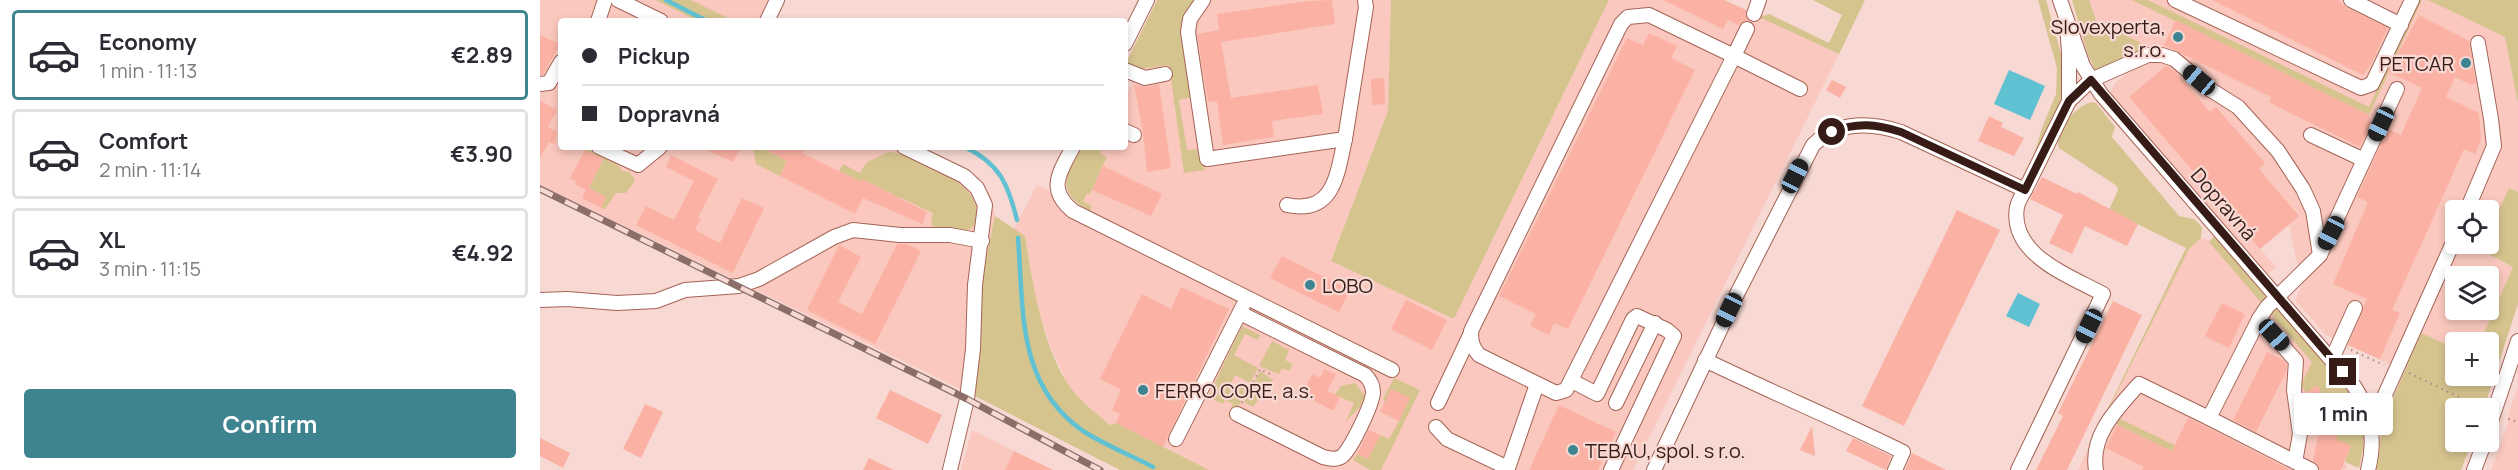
<!DOCTYPE html>
<html lang="en">
<head>
<meta charset="utf-8">
<style>
	:root { --surface:#fff; --page:#f7f7f7; --text:#2b2b33; --muted:#7c7c81; --line:#e1e1e2; --accent:#3e8390 }
	body { margin:0; font-family:Manrope,sans-serif; background:var(--page); color:var(--text); height:100vh; display:flex; flex-direction:column; font-size:22px; white-space:nowrap }
	* { box-sizing:border-box; margin:0 }
	p { font-size:20px; color:var(--muted) }
	.icon { flex:none; width:33px; height:33px; fill:none; stroke:currentColor; stroke-width:2; stroke-linecap:round; stroke-linejoin:round }
	.map { position:relative; flex:1; overflow:hidden }
	.details { display:flex; flex-direction:column; background:var(--surface); width:540px }
	.details>* { flex:none }
	.guide { position:absolute; left:18px; top:18px; width:570px; height:132px; border-radius:6px; box-shadow:0 3px 9px #0003; display:grid; align-content:center; height:132px; padding:0 24px; background:var(--surface) }
	.fabs { position:absolute; left:1905px; top:200px; display:grid; gap:12px }
	.fabs a { display:grid; place-items:center; width:54px; height:54px; border-radius:6px; background:var(--surface); box-shadow:0 3px 9px #0003; font-size:30px }
	.end { position:absolute; width:27px; height:27px; margin:-14px; border:8px solid #361b16; background:#fff; box-shadow:0 0 0 3px #fff }
	.from { border-radius:50% }
	.bubble { position:absolute; height:42px; border-radius:6px; background:var(--surface); box-shadow:0 3px 9px #0003; font-size:20px; font-weight:700; line-height:42px; text-align:center }
	.car { position:absolute; width:18px; height:36px; margin:-18px -9px; border-radius:8px; box-shadow:0 0 4px 2px #0007; background:linear-gradient(#222 24%,#8ab4d8 0 40%,#222 0 76%,#8ab4d8 0 86%,#222 0) }
	.guide b { display:flex; align-items:center; gap:21px; height:57px; font-size:22px }
	.guide b+b { border-top:2px solid var(--line) }
	.guide i { width:15px; height:15px; background:var(--text) }
	ul { padding:10px 0 0; list-style:none }
	li { display:flex; align-items:center; gap:18px; height:90px; margin:0 12px 9px; padding:0 12px; border:3px solid var(--line); border-radius:6px }
	li div { flex:1 }
	li b { display:block; font-size:22px }
	li em { font-style:normal; font-weight:700 }
	li.active { border-color:var(--accent) }
	li>.icon { width:54px; height:54px; stroke-width:1.5 }
	.action { display:flex; gap:12px; margin-top:auto; padding:12px 24px }
	.action a { flex:1; height:69px; border-radius:6px; background:var(--accent); color:#fff; font-size:24px; font-weight:700; line-height:69px; text-align:center }
	main { display:flex; flex:1; min-height:0 }
	.map>svg:first-child { display:block }
	.built { fill:#fac8be; fill-rule:evenodd }
	.green { fill:#d6c48f }
	.water { fill:#60c1d3 }
	.lines { fill:none; stroke-linecap:round; stroke-linejoin:round }
	.stream { stroke:#60c1d3; stroke-width:4.5 }
	.building { fill:#fbb2a4 }
	.minor-casing { stroke:#a56356; stroke-width:16 }
	.path { stroke:#aa8c87; stroke-width:2; stroke-dasharray:1.5 4.5; stroke-linecap:butt }
	.minor { stroke:#fff; stroke-width:14 }
	.rail-casing { stroke:#8b6e68; stroke-width:7 }
	.rail { stroke:#f7d8d2; stroke-width:4.5; stroke-dasharray:14; stroke-linecap:butt }
	.route { stroke:#361b16; stroke-width:8 }
	.poi-dot { fill:#3e8390; stroke:#f7d8d2; stroke-width:2 }
	.labels { text-anchor:middle; dominant-baseline:central; stroke-width:4.5; stroke-linejoin:round; paint-order:stroke }
	.poi-label { font-size:20px; fill:#361b16; stroke:#f7d8d2; text-anchor:start }
	.street-label { font-size:20px; fill:#361b16; stroke:#f7d8d2 }
</style>
</head>
<body>
<main>
<section class="details">
<ul>
<li class="active"><svg class="icon" aria-label="car" viewBox="0 0 24 24"><path d="M5 17H2v-5l4-1 3-4h7l3 4 3 1v5h-3M9 17h6M6 11h13"/><circle cx="7" cy="17" r="2"/><circle cx="17" cy="17" r="2"/></svg><div><b>Economy</b><p>1 min · 11:13</p></div><em>€2.89</em></li>
<li><svg class="icon" aria-label="car" viewBox="0 0 24 24"><path d="M5 17H2v-5l4-1 3-4h7l3 4 3 1v5h-3M9 17h6M6 11h13"/><circle cx="7" cy="17" r="2"/><circle cx="17" cy="17" r="2"/></svg><div><b>Comfort</b><p>2 min · 11:14</p></div><em>€3.90</em></li>
<li><svg class="icon" aria-label="car" viewBox="0 0 24 24"><path d="M5 17H2v-5l4-1 3-4h7l3 4 3 1v5h-3M9 17h6M6 11h13"/><circle cx="7" cy="17" r="2"/><circle cx="17" cy="17" r="2"/></svg><div><b>XL</b><p>3 min · 11:15</p></div><em>€4.92</em></li>
</ul>
<div class="action"><a>Confirm</a></div>
</section>
<div class="map">
<svg width="1978" height="470" viewBox="0 0 1978 470">
	<rect width="100%" height="100%" fill="#f7d8d2"/>
	<!-- built -->
	<g class="built">
		<path d="M0,0H245L235,21H21V147H379L422,167L434,174L450,194L455,216L442,277L435,396L0,185Z"/>
		<path d="M631,0H851L848,111L791,261L914,319L1069,0H1184L1299,54L1093,470H669L577,423L571,425L542,402L528,385L511,348L495,298L485,236L474,229L497,185L509,191L518,209L543,224L552,206L543,202L547,192L550,194L567,157L559,153L562,147H585V98Z"/>
		<path d="M1549,0H1888L1965,37L1978,104V192L1969,188L1949,231L1948,210H1916V243H1934L1933,247L1973,267L1940,342H1916L1915,348L1882,334L1864,371L1786,335L1755,300L1769,272L1758,267L1749,225L1720,249L1736,267L1727,275L1570,93L1575,83L1597,66L1590,56L1571,63ZM1916,276H1948V309H1916Z"/>
		<path d="M1661,238L1669,240L1789,378L1777,385L1787,405L1792,425L1811,446L1804,463L1807,465L1805,470L1796,468L1795,470H1538L1652,241Z"/>
		<path d="M1978,387V470H1951L1968,424V415Z"/>
		<path d="M432,430L474,451L513,470H421Z"/>
	</g>
	<!-- green -->
	<g class="green">
		<path d="M115,0H151L194,21H158Z"/>
		<path d="M617,0H658L650,12L652,97L639,100L647,150L660,149L665,170L644,173L629,65L598,69L585,65Z"/>
		<path d="M851,0H1069L914,319L791,261L848,111Z"/>
		<path d="M1273,0H1325L1299,54L1219,17L1229,14L1289,43L1302,15Z"/>
		<path d="M1498,0H1506L1523,61L1524,97L1489,171L1502,128L1516,94L1517,68Z"/>
		<path d="M1532,0H1549L1559,29L1570,26L1573,29L1601,43V50L1597,55L1555,70L1548,55Z"/>
		<path d="M1592,0H1608L1829,107L1878,0H1882L1829,115Z"/>
		<path d="M1888,0H1978V104L1965,37Z"/>
		<path d="M1552,102L1556,103L1575,127L1572,137L1639,216L1654,219L1662,227L1661,238L1649,249L1538,470L1646,248L1569,210L1578,190L1577,186L1519,148C1513,130 1536,106 1552,102Z"/>
		<path d="M213,147H227L226,150L247,161L240,176L216,164Z"/>
		<path d="M541,147H562L560,153L567,157L550,194L547,193L543,201L552,206L550,211C515,192 525,176 541,147Z"/>
		<path d="M46,148C58,153 76,158 82,171L89,172L94,178V182L86,193H76L65,209L61,208L66,197L49,188L63,159L45,150Z"/>
		<path d="M349,152C376,154 457,190 433,227C423,234 404,234 393,227L391,221L393,213L359,197L355,204L349,201L352,194L322,179L321,182L299,171L303,164L320,173L327,162Z"/>
		<path d="M1969,188L1978,192V304L1944,408H1916V441H1932L1921,470H1834L1845,417L1881,333L1915,348L1916,375H1948V342H1940L1973,267L1933,246L1934,243H1948L1949,231Z"/>
		<path d="M455,216L485,236C492,281 503,349 530,387C541,402 556,413 570,425L576,423L669,470H580L435,396L442,277Z"/>
		<path d="M1674,236L1811,394L1805,398L1815,424L1792,425L1787,405L1777,386L1766,393L1761,385L1772,362L1669,242Z"/>
		<path d="M702,326L720,335L718,340L705,334L694,355L718,368L710,383L695,375L691,384L700,389L704,383L709,386L692,418L688,416L693,404L685,400L683,404L668,397Z"/>
		<path d="M732,341L749,350L745,360L753,364L749,371L742,368L739,374L719,366Z"/>
		<path d="M720,371L733,380L713,407L704,402Z"/>
		<path d="M854,378L880,390L841,470H830L813,460L817,454L828,459L840,435L849,439L859,421L843,399Z"/>
		<path d="M815,383L825,396L820,407L806,421L814,403L795,395L801,386Z"/>
		<path d="M1576,417L1676,465L1670,470L1576,424L1563,446L1562,445Z"/>
		<path d="M1824,425L1823,449L1819,468L1805,462L1811,446L1792,438L1795,427Z"/>
	</g>
	<!-- water -->
	<g class="water">
		<path d="M1469,70L1505,86L1490,120L1454,104Z"/>
		<path d="M1478,293L1500,304L1489,327L1466,316Z"/>
	</g>
	<g class="lines">
		<!-- stream -->
		<g class="stream">
			<path d="M126,0L167,21"/>
			<path d="M425,147C460,164 468,184 477,220"/>
			<path d="M478,238C484,310 476,384 543,431C565,445 590,455 613,467"/>
		</g>
	</g>
	<!-- building -->
	<g class="building">
		<path d="M792,0L795,24L681,42L691,98L778,85L783,114L732,121L734,137L683,145L677,101L668,102L657,34L679,30L677,14L768,1Z"/>
		<path d="M1123,0H1184L1206,10L1208,20L1199,25L1188,20L1183,29Z"/>
		<path d="M1672,0H1798L1807,8L1848,28L1831,64L1823,75Z"/>
		<path d="M1879,15L1929,41L1936,83L1931,85L1915,77L1906,97L1939,113L1941,140L1935,154L1924,149L1852,310L1860,313L1840,359L1808,345L1827,299L1793,284L1828,202L1817,197L1848,129L1861,135L1882,88L1848,72Z"/>
		<path d="M1636,20L1829,115V121L1832,122L1820,147L1736,106L1729,102L1731,97L1624,45Z"/>
		<path d="M1109,33L1137,46L1131,58L1155,70L1028,329L1014,323L1009,335L990,326L996,314L959,296L1087,38L1103,45Z"/>
		<path d="M0,35L20,44L3,75H0Z"/>
		<path d="M1626,66L1635,71L1670,112L1676,107L1725,163L1719,169L1759,216L1720,249L1589,97Z"/>
		<path d="M844,78L845,104L832,105L831,79Z"/>
		<path d="M1292,80L1306,87L1300,98L1286,90Z"/>
		<path d="M619,84L631,168L607,172L603,133L594,85L606,87Z"/>
		<path d="M0,101L17,110L8,127L17,132L14,144L9,142L0,158Z"/>
		<path d="M1449,116L1463,123L1461,127L1484,138L1474,156L1438,141Z"/>
		<path d="M160,147H201L193,162Z"/>
		<path d="M221,147H265L262,153L321,182L322,179L387,212L382,224L323,198L315,214L240,176L247,161Z"/>
		<path d="M45,150L63,159L49,188L66,197L61,208L42,198L46,190L35,184L36,181L30,178Z"/>
		<path d="M131,155L178,179L158,217L161,218L155,230L180,243L202,198L224,208L193,273L96,225L106,206L134,220L154,181L126,167Z"/>
		<path d="M563,166L622,194L611,216L552,190Z"/>
		<path d="M1502,177L1537,194L1538,192L1598,224L1587,246L1545,226L1532,254L1509,243L1523,215L1490,199Z"/>
		<path d="M1417,210L1460,230L1364,426L1322,406Z"/>
		<path d="M357,244H367L381,251L335,344L267,310L299,245L321,257L298,302L322,314Z"/>
		<path d="M742,256L810,290L799,312L730,278Z"/>
		<path d="M641,287L689,309L623,447L576,423L580,414L572,410L581,390L560,379L602,294L631,309Z"/>
		<path d="M866,300L907,320L892,350L851,329Z"/>
		<path d="M1573,301L1602,315L1527,470H1496L1523,416L1518,413Z"/>
		<path d="M1682,303L1705,314L1689,348L1665,336Z"/>
		<path d="M1727,352L1743,360L1747,364L1746,372L1716,432L1693,420Z"/>
		<path d="M784,369L796,374L787,391L800,397L793,411L762,394L772,374L780,378Z"/>
		<path d="M1777,385L1787,405L1792,425H1795L1797,440L1811,446L1801,470H1780L1778,465L1773,461L1779,432L1773,405L1766,393Z"/>
		<path d="M851,389L870,398L859,421L840,412Z"/>
		<path d="M350,390L402,415L388,444L336,418Z"/>
		<path d="M105,404L123,412L101,458L83,449Z"/>
		<path d="M1019,405L1076,432L1058,470H989Z"/>
		<path d="M1648,418L1665,426L1751,470H1602L1604,467L1566,448L1577,425L1632,451Z"/>
		<path d="M1272,426L1275,456L1260,450Z"/>
		<path d="M829,430L840,435L828,459L817,454Z"/>
		<path d="M0,438L30,453L23,468L0,456Z"/>
		<path d="M1313,438L1351,456L1346,470L1306,451Z"/>
		<path d="M474,451L513,470H465Z"/>
		<path d="M1372,453L1406,470H1365Z"/>
		<path d="M329,458L354,470H323Z"/>
	</g>
	<g class="lines">
		<!-- minor casing -->
		<g class="minor-casing">
			<g id="minor">
				<path d="M78,0L121,21"/>
				<path d="M663,0L650,19L648,32L667,159L805,139L826,7L825,0"/>
				<path d="M1520,0L1543,66L1561,94L1814,386C1831,412 1836,440 1828,470"/>
				<path d="M1635,0L1821,88L1832,84L1872,0"/>
				<path d="M1811,0L1861,25"/>
				<path d="M1214,14L1219,0"/>
				<path d="M58,21L65,0"/>
				<path d="M227,21L237,0"/>
				<path d="M1207,29L1194,56L1109,15L1088,17L1081,24L931,331C931,341 932,347 939,355L1016,393L1026,390L1194,56L1260,89"/>
				<path d="M585,44L607,0"/>
				<path d="M585,70L605,78L625,74"/>
				<path d="M0,84L9,83L21,62"/>
				<path d="M1529,101L1551,80L1608,55H1622L1634,59L1671,90L1698,107L1738,151L1763,189L1773,211L1780,255"/>
				<path d="M585,131L594,135"/>
				<path d="M59,147L98,165L120,147"/>
				<path d="M364,147L424,176L437,188L445,205L435,285L433,349L427,399L410,470"/>
				<path d="M533,147C520,172 506,189 533,211L852,370"/>
				<path d="M1824,160L1857,89"/>
				<path d="M747,205C794,215 797,175 805,139"/>
				<path d="M1927,210L1954,146L1951,119L1938,43"/>
				<path d="M0,300L27,299L77,303L116,301L145,290L199,286L219,279L294,237L313,230L360,235H410L442,241"/>
				<path d="M1719,319L1727,307L1780,255L1824,160L1771,135"/>
				<path d="M1792,359L1815,308"/>
				<path d="M1165,360C1231,392 1298,420 1363,452L1355,470"/>
				<path d="M1032,381L1057,394L1093,319L1097,316L1127,330L1134,336L1071,470"/>
				<path d="M898,403L931,333"/>
				<path d="M1076,403L1115,323"/>
				<path d="M697,414L783,457C790,459 795,460 801,457C810,452 833,403 833,392C833,385 830,380 825,375L700,313"/>
				<path d="M1831,426L1916,236"/>
				<path d="M896,427L907,439L968,468L997,384"/>
				<path d="M1948,430L1978,341"/>
				<path d="M636,439L703,306"/>
				<path d="M1755,462L1760,434L1754,390L1756,361L1719,319L1669,418L1771,470"/>
				<path d="M1114,470L1197,294L1273,145C1298,121 1330,122 1361,132L1485,190L1529,101V53L1527,24"/>
				<path d="M1478,470L1563,294C1530,276 1469,255 1477,207C1478,202 1482,195 1485,190"/>
				<path d="M1556,470C1550,435 1577,409 1599,384L1669,418"/>
				<path d="M1934,470L1945,441"/>
			</g>
		</g>
		<!-- path -->
		<g class="path">
			<path d="M1811,350L1844,365"/>
			<path d="M1869,373L1940,407"/>
			<path d="M702,403L720,369L730,374"/>
			<path d="M1968,419L1978,422"/>
			<path d="M1795,427L1816,425"/>
		</g>
		<!-- minor -->
		<use href="#minor" class="minor"/>
		<!-- rail casing -->
		<g class="rail-casing">
			<path id="rail" d="M0,189L427,399L560,470"/>
		</g>
		<!-- rail -->
		<use href="#rail" class="rail"/>
	</g>
	<g class="lines">
		<!-- route -->
		<path class="route" d="M1292,132C1317,122 1336,124 1361,132L1485,190L1529,101L1551,80L1803,372"/>
	</g>
	<!-- markers -->
	<g class="poi-dot">
		<circle cx="1638" cy="37" r="6"/>
		<circle cx="1926" cy="63" r="6"/>
		<circle cx="770" cy="285" r="6"/>
		<circle cx="603" cy="390" r="6"/>
		<circle cx="1033" cy="450" r="6"/>
	</g>
	<g class="labels">
		<!-- poi labels -->
		<g class="poi-label">
			<text x="1626" y="26" text-anchor="end">Slovexperta,<tspan x="1626" dy="23">s.r.o.</tspan></text>
			<text x="1914" y="63" text-anchor="end">PETCAR</text>
			<text x="782" y="285">LOBO</text>
			<text x="615" y="390">FERRO CORE, a.s.</text>
			<text x="1045" y="450">TEBAU, spol. s r.o.</text>
		</g>
		<!-- street labels -->
		<g class="street-label">
			<text transform="translate(1684 204) rotate(49)">Dopravná</text>
		</g>
	</g>
</svg>
<div class="fabs">
<a><svg class="icon" aria-label="locate" viewBox="0 0 24 24"><circle cx="12" cy="12" r="6"/><path d="M12 2v4M12 18v4M2 12h4M18 12h4"/></svg></a>
<a><svg class="icon" aria-label="layers" viewBox="0 0 24 24"><path d="M12 4l9 5-9 5-9-5zM3 14l9 5 9-5"/></svg></a>
<a>+</a>
<a>−</a>
</div>
<i class="end from" style="left:1292px;top:132px"></i>
<i class="end" style="left:1803px;top:372px"></i>
<div class="bubble" style="left:1754px;top:393px;width:99px">1 min</div>
<i class="car" style="left:1659px;top:80px;rotate:310deg"></i>
<i class="car" style="left:1841px;top:124px;rotate:205deg"></i>
<i class="car" style="left:1255px;top:176px;rotate:27deg"></i>
<i class="car" style="left:1791px;top:233px;rotate:208deg"></i>
<i class="car" style="left:1189px;top:310px;rotate:206deg"></i>
<i class="car" style="left:1549px;top:326px;rotate:206deg"></i>
<i class="car" style="left:1734px;top:335px;rotate:137deg"></i>
<div class="guide">
<b><i class="from"></i>Pickup</b>
<b><i></i>Dopravná</b>
</div>
</div>
</main>
</body>
</html>
